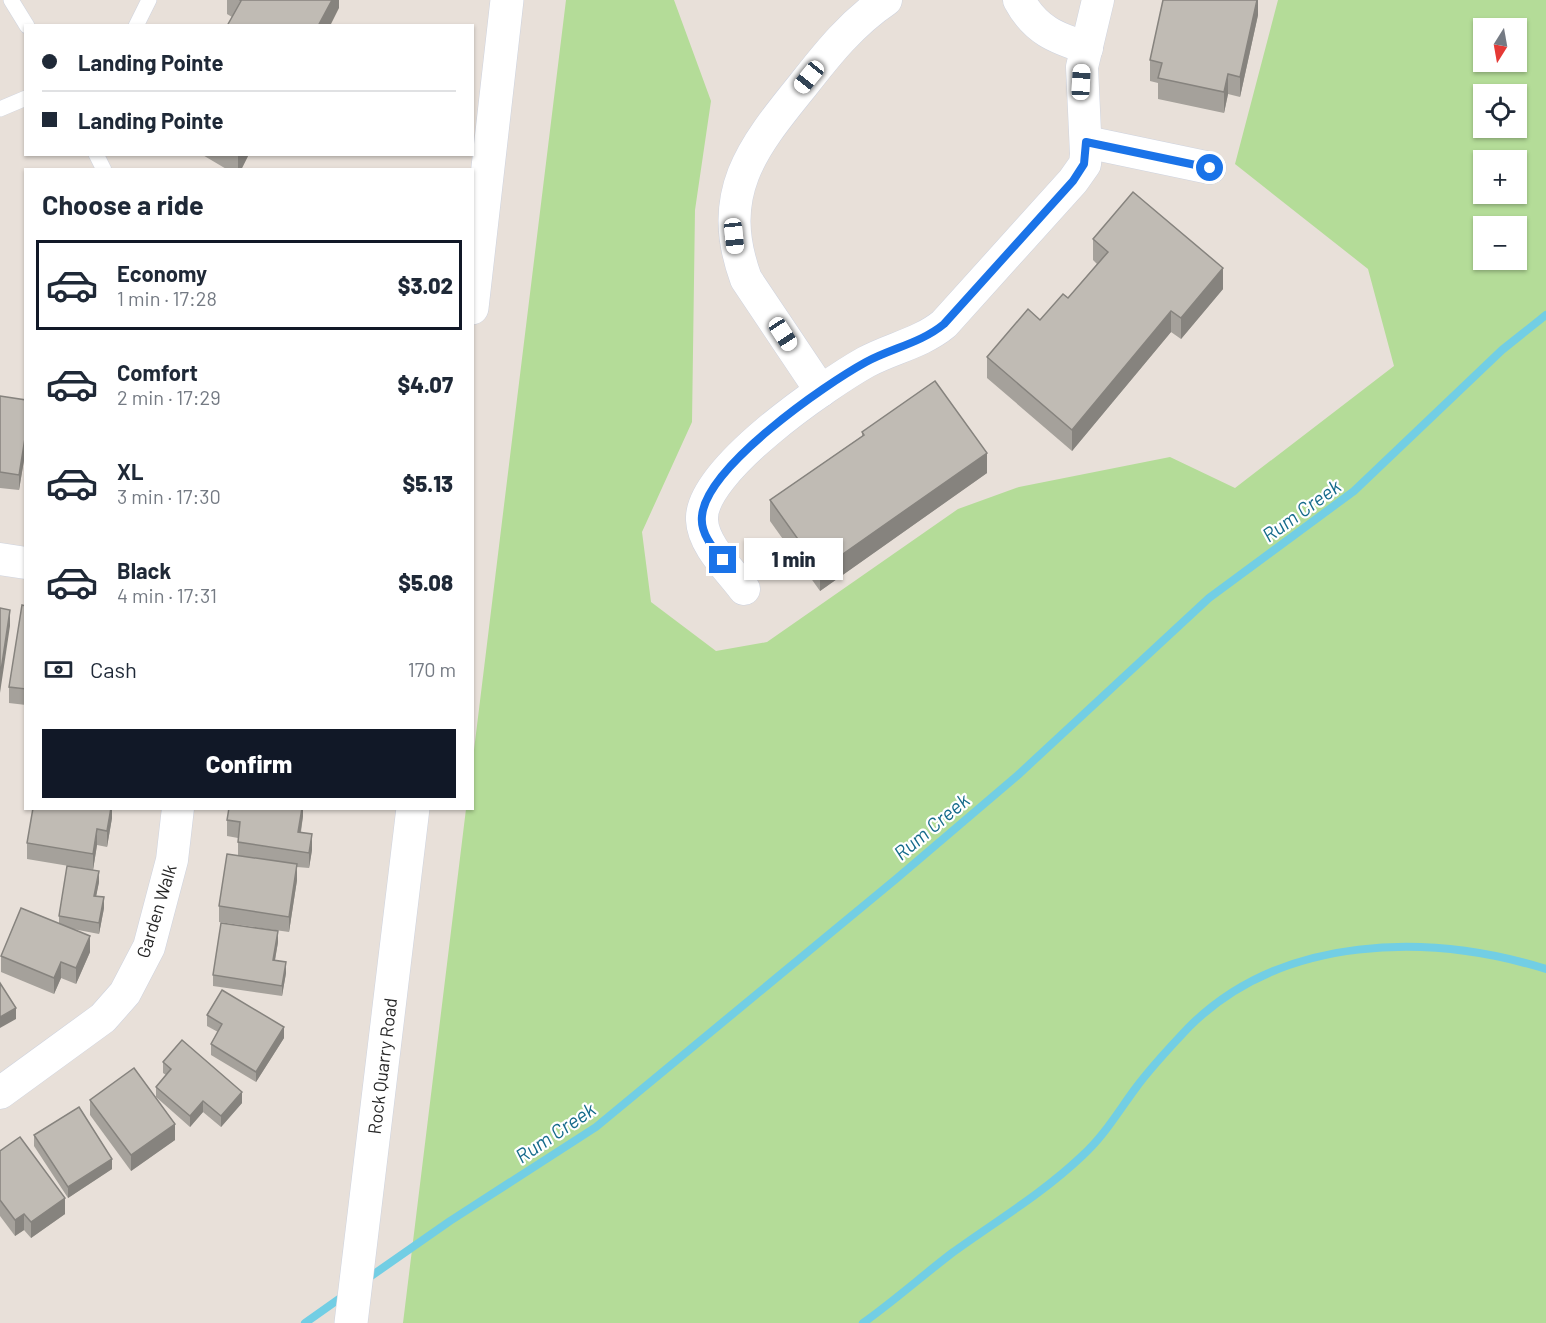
<!DOCTYPE html>
<html lang="en">
<head>
<meta charset="utf-8">
<style>
	:root { --surface:#fff; --page:#f2f2f3; --text:#1f2937; --muted:#747a83; --line:#e0e1e3; --accent:#111827 }
	body { margin:0; font-family:Barlow,sans-serif; background:var(--page); color:var(--text); height:100vh; display:flex; flex-direction:column; font-size:22px; white-space:nowrap }
	* { box-sizing:border-box; margin:0 }
	p { font-size:20px; color:var(--muted) }
	.icon { flex:none; width:33px; height:33px; fill:none; stroke:currentColor; stroke-width:2; stroke-linecap:round; stroke-linejoin:round }
	.map { position:relative; flex:1; overflow:hidden }
	.panel { position:absolute; left:24px; top:168px; width:450px; height:642px; display:flex; flex-direction:column; background:var(--surface); border-radius:0px; box-shadow:0 2px 4px #0004 }
	.panel>* { flex:none }
	.guide { position:absolute; left:24px; top:24px; width:450px; height:132px; border-radius:0px; box-shadow:0 2px 4px #0004; display:grid; align-content:center; height:132px; padding:0 18px; background:var(--surface) }
	.needle { width:39px; rotate:191deg }
	.controls { position:absolute; left:1473px; top:18px; display:grid; gap:12px }
	.controls a { display:grid; place-items:center; width:54px; height:54px; border-radius:0px; background:var(--surface); box-shadow:0 2px 4px #0004; font-size:30px }
	.end { position:absolute; width:27px; height:27px; margin:-14px; border:8px solid #1a73e8; background:#fff; box-shadow:0 0 0 3px #fff }
	.from { border-radius:50% }
	.bubble { position:absolute; height:42px; border-radius:0px; background:var(--surface); box-shadow:0 2px 4px #0004; font-size:20px; font-weight:800; line-height:42px; text-align:center }
	.car { position:absolute; width:18px; height:36px; margin:-18px -9px; border-radius:8px; box-shadow:0 0 4px 2px #0007; background:linear-gradient(#fff 24%,#345 0 40%,#fff 0 76%,#345 0 86%,#fff 0) }
	.guide b { display:flex; align-items:center; gap:21px; height:57px; font-size:22px }
	.guide b+b { border-top:2px solid var(--line) }
	.guide i { width:15px; height:15px; background:var(--text) }
	ul { padding:0; list-style:none }
	li { display:flex; align-items:center; gap:18px; height:90px; margin:0 12px 9px; padding:0 6px; border:3px solid transparent; border-radius:0px }
	li div { flex:1 }
	li b { display:block; font-size:22px }
	li em { font-style:normal; font-weight:800 }
	li.current { border-color:var(--accent) }
	li>.icon { width:54px; height:54px; stroke-width:1.5 }
	h2 { padding:0 18px; font-size:27px; line-height:72px }
	.pay { display:flex; align-items:center; gap:15px; height:66px; padding:0 18px; font-size:22px }
	.pay p { margin-inline-start:auto }
	.button { display:flex; gap:12px; margin-top:auto; padding:12px 18px }
	.button a { flex:1; height:69px; border-radius:0px; background:var(--accent); color:#fff; font-size:24px; font-weight:800; line-height:69px; text-align:center }
	.map>svg:first-child { display:block }
	.green { fill:#b4dc98; fill-rule:evenodd }
	.lines { fill:none; stroke-linecap:round; stroke-linejoin:round }
	.stream { stroke:#72cee4; stroke-width:8 }
	.lane-casing { stroke:#ced3df; stroke-width:16 }
	.street-casing { stroke:#ced3df; stroke-width:33 }
	.secondary-casing { stroke:#ced3df; stroke-width:34 }
	.lane { stroke:#fff; stroke-width:15 }
	.street { stroke:#fff; stroke-width:32 }
	.secondary { stroke:#fff; stroke-width:33 }
	.wall { fill:#a5a19b }
	.shaded-wall { fill:#86837e }
	.building { fill:#c0bbb4; stroke:#86837e; stroke-width:1.5 }
	.route { stroke:#1a73e8; stroke-width:8 }
	.labels { text-anchor:middle; dominant-baseline:central; stroke-width:4.5; stroke-linejoin:round; paint-order:stroke }
	.street-label { font-size:18px; fill:#262626; stroke:#fff }
	.water-label { font-size:20px; font-style:italic; fill:#166b8b; stroke:#fff }
</style>
</head>
<body>
<div class="map">
<svg width="1546" height="1323" viewBox="0 0 1546 1323">
	<rect width="100%" height="100%" fill="#e8e0d9"/>
	<!-- green -->
	<path class="green" d="M566,0H674L711,101L695,210L692,422L642,532L651,602L716,651L767,642L958,509L1019,487L1170,457L1235,488L1394,366L1368,269L1235,164L1278,0H1546V1323H403L466,809L472,808L473,758ZM1484,28H1516V62H1484ZM1484,94H1516V128H1484ZM1484,160H1516V194H1484ZM1484,226H1516V260H1484Z"/>
	<g class="lines">
		<!-- stream -->
		<g class="stream">
			<path d="M364,1281L450,1221L596,1127L896,879L1018,775L1209,598L1354,491L1502,350L1546,315"/>
			<path d="M305,1323L346,1294"/>
			<path d="M863,1323C894,1301 922,1276 952,1253C996,1221 1042,1194 1082,1156C1104,1136 1118,1112 1135,1089C1151,1067 1170,1047 1189,1027C1282,934 1429,933 1546,969"/>
		</g>
		<!-- lane casing -->
		<g class="lane-casing">
			<g id="lane">
				<path d="M11,0L27,26"/>
				<path d="M136,26L149,0"/>
				<path d="M0,109L26,98"/>
				<path d="M96,154L104,170"/>
			</g>
		</g>
		<!-- street casing -->
		<g class="street-casing">
			<g id="street">
				<path d="M1019,0C1035,30 1056,38 1087,48"/>
				<path d="M1086,142L1210,168"/>
				<path d="M821,391L746,279C715,194 751,149 803,85C828,53 852,23 886,0"/>
				<path d="M0,559L26,563"/>
				<path d="M744,589C730,570 703,545 702,520C699,471 827,384 866,362C892,348 921,343 944,324L1073,181L1085,164L1086,154L1082,67L1098,0"/>
				<path d="M0,1093L103,1018L125,993L149,947L172,860L178,808"/>
			</g>
		</g>
		<!-- secondary casing -->
		<g class="secondary-casing">
			<g id="secondary">
				<path d="M472,308L507,0"/>
				<path d="M351,1323L413,808"/>
			</g>
		</g>
		<!-- lane -->
		<use href="#lane" class="lane"/>
		<!-- street -->
		<use href="#street" class="street"/>
		<!-- secondary -->
		<use href="#secondary" class="secondary"/>
	</g>
	<!-- wall -->
	<g class="wall">
		<path d="M227,0H339V8L232,17L227,14Z"/>
		<path d="M1258,0V15L1240,97L1228,94L1224,113L1158,99V83L1150,81V60Z"/>
		<path d="M201,154H249L241,170H228Z"/>
		<path d="M1093,239L1223,289L1181,339L1171,332L1072,451L987,378V357L1040,320L1068,298L1097,264L1093,260Z"/>
		<path d="M0,396L26,400V448L19,490L0,488Z"/>
		<path d="M862,432L987,473L820,591L770,521V500L862,436Z"/>
		<path d="M26,606V705L9,703V687Z"/>
		<path d="M112,808V818L107,847L97,845L93,870L27,859V843Z"/>
		<path d="M303,808V816L301,832L312,850L309,868L297,867V880L289,932L219,922V906L238,855V838L227,836V820Z"/>
		<path d="M99,882L96,896L104,908L99,934L73,929L90,952L76,984L61,978L54,994L1,972V956L59,924V916Z"/>
		<path d="M278,942L275,960L286,973L282,996L213,986V975Z"/>
		<path d="M207,1015L284,1038L256,1082L211,1055V1044L218,1032L207,1026Z"/>
		<path d="M163,1062L242,1103L221,1127L203,1112L190,1127L156,1097V1087L166,1075L163,1073Z"/>
		<path d="M90,1100L175,1140L131,1171L90,1115Z"/>
		<path d="M34,1135L112,1169L68,1198L34,1146Z"/>
		<path d="M0,1151L65,1214L31,1238L24,1230L15,1236L0,1216Z"/>
	</g>
	<!-- shaded-wall -->
	<g class="shaded-wall">
		<path d="M332,0H339V8L330,26H318Z"/>
		<path d="M1257,0H1258V15L1240,97V77Z"/>
		<path d="M1228,74V94L1224,113V92Z"/>
		<path d="M238,154H249L241,170H238Z"/>
		<path d="M1223,268V289L1181,339V318Z"/>
		<path d="M1171,311V332L1072,451V430Z"/>
		<path d="M26,432V448L19,490V475Z"/>
		<path d="M987,453V473L820,591V570Z"/>
		<path d="M10,610V626L0,693V677Z"/>
		<path d="M111,808H112V818L107,847V831Z"/>
		<path d="M302,808H303V816L298,848V832Z"/>
		<path d="M97,829V845L93,870V854Z"/>
		<path d="M312,834V850L309,868V853Z"/>
		<path d="M297,864V880L289,932V917Z"/>
		<path d="M99,871V882L94,907V896Z"/>
		<path d="M104,897V908L99,934V923Z"/>
		<path d="M278,931V942L273,971V960Z"/>
		<path d="M90,936V952L76,984V968Z"/>
		<path d="M61,962V978L54,994V978Z"/>
		<path d="M286,962V973L282,996V986Z"/>
		<path d="M16,1008V1019L0,1028V1017Z"/>
		<path d="M284,1027V1038L256,1082V1072Z"/>
		<path d="M242,1092V1103L221,1127V1116Z"/>
		<path d="M203,1101V1112L190,1127V1116Z"/>
		<path d="M175,1124V1140L131,1171V1155Z"/>
		<path d="M112,1159V1169L68,1198V1187Z"/>
		<path d="M65,1198V1214L31,1238V1222Z"/>
		<path d="M24,1214V1230L15,1236V1220Z"/>
	</g>
	<!-- building -->
	<g class="building">
		<path d="M240,0H332L318,26H227L241,1Z"/>
		<path d="M1163,0H1257L1240,77L1228,74L1224,92L1158,78L1162,63L1150,60Z"/>
		<path d="M1133,192L1223,268L1181,318L1171,311L1072,430L987,357L1028,309L1040,320L1063,294L1068,298L1108,252L1093,239Z"/>
		<path d="M935,381L987,453L820,570L770,500L864,435L862,432Z"/>
		<path d="M0,396L26,400V432L19,475L0,472Z"/>
		<path d="M22,605L26,606V689L9,687Z"/>
		<path d="M0,608L10,610L0,677Z"/>
		<path d="M33,808H111L107,831L97,829L93,854L27,843Z"/>
		<path d="M229,808H302L298,832L312,834L309,853L238,842L240,822L227,820Z"/>
		<path d="M227,854L297,864L289,917L219,906Z"/>
		<path d="M67,866L99,871L94,896L104,897L99,923L59,916Z"/>
		<path d="M21,908L90,936L76,968L61,962L54,978L1,956Z"/>
		<path d="M221,923L278,931L273,960L286,962L282,986L213,975Z"/>
		<path d="M0,983L16,1008L0,1017Z"/>
		<path d="M222,990L284,1027L256,1072L211,1044L222,1024L207,1015Z"/>
		<path d="M182,1040L242,1092L221,1116L203,1101L190,1116L156,1087L171,1069L163,1062Z"/>
		<path d="M134,1068L175,1124L131,1155L90,1100Z"/>
		<path d="M79,1107L112,1159L68,1187L34,1135Z"/>
		<path d="M20,1137L65,1198L31,1222L24,1214L15,1220L0,1200V1151Z"/>
	</g>
	<g class="lines">
		<!-- route -->
		<path class="route" d="M723,560C713,548 700,533 702,516C706,467 824,385 866,362C892,348 921,343 944,324L1073,181L1084,164L1086,142L1210,168"/>
	</g>
	<g class="labels">
		<!-- street labels -->
		<g class="street-label">
			<text transform="translate(156 911) rotate(-73)">Garden Walk</text>
			<text transform="translate(382 1066) rotate(-83)">Rock Quarry Road</text>
		</g>
		<!-- water labels -->
		<g class="water-label">
			<text transform="translate(1301 510) rotate(-36)">Rum Creek</text>
			<text transform="translate(931 826) rotate(-40)">Rum Creek</text>
			<text transform="translate(555 1132) rotate(-34)">Rum Creek</text>
		</g>
	</g>
</svg>
<div class="controls">
<a><svg class="needle" viewBox="-14 -14 28 28"><path d="M0-13l5 13h-10z" fill="#e53935"/><path d="M0 13l5-13h-10z" fill="#747a83"/></svg></a>
<a><svg class="icon" aria-label="locate" viewBox="0 0 24 24"><circle cx="12" cy="12" r="6"/><path d="M12 2v4M12 18v4M2 12h4M18 12h4"/></svg></a>
<a>+</a>
<a>−</a>
</div>
<i class="end from" style="left:1210px;top:168px"></i>
<i class="end" style="left:723px;top:560px"></i>
<div class="bubble" style="left:744px;top:538px;width:99px">1 min</div>
<i class="car" style="left:809px;top:77px;rotate:219deg"></i>
<i class="car" style="left:1081px;top:82px;rotate:3deg"></i>
<i class="car" style="left:734px;top:236px;rotate:174deg"></i>
<i class="car" style="left:783px;top:334px;rotate:147deg"></i>
<div class="guide">
<b><i class="from"></i>Landing Pointe</b>
<b><i></i>Landing Pointe</b>
</div>
<section class="panel">
<h2>Choose a ride</h2>
<ul>
<li class="current"><svg class="icon" aria-label="car" viewBox="0 0 24 24"><path d="M5 17H2v-5l4-1 3-4h7l3 4 3 1v5h-3M9 17h6M6 11h13"/><circle cx="7" cy="17" r="2"/><circle cx="17" cy="17" r="2"/></svg><div><b>Economy</b><p>1 min · 17:28</p></div><em>$3.02</em></li>
<li><svg class="icon" aria-label="car" viewBox="0 0 24 24"><path d="M5 17H2v-5l4-1 3-4h7l3 4 3 1v5h-3M9 17h6M6 11h13"/><circle cx="7" cy="17" r="2"/><circle cx="17" cy="17" r="2"/></svg><div><b>Comfort</b><p>2 min · 17:29</p></div><em>$4.07</em></li>
<li><svg class="icon" aria-label="car" viewBox="0 0 24 24"><path d="M5 17H2v-5l4-1 3-4h7l3 4 3 1v5h-3M9 17h6M6 11h13"/><circle cx="7" cy="17" r="2"/><circle cx="17" cy="17" r="2"/></svg><div><b>XL</b><p>3 min · 17:30</p></div><em>$5.13</em></li>
<li><svg class="icon" aria-label="car" viewBox="0 0 24 24"><path d="M5 17H2v-5l4-1 3-4h7l3 4 3 1v5h-3M9 17h6M6 11h13"/><circle cx="7" cy="17" r="2"/><circle cx="17" cy="17" r="2"/></svg><div><b>Black</b><p>4 min · 17:31</p></div><em>$5.08</em></li>
</ul>
<div class="pay"><svg class="icon" aria-label="cash" viewBox="0 0 24 24"><path d="M3 7h18v10H3z"/><circle cx="12" cy="12" r="2"/></svg>Cash<p>170 m</p></div>
<div class="button"><a>Confirm</a></div>
</section>
</div>
</body>
</html>
